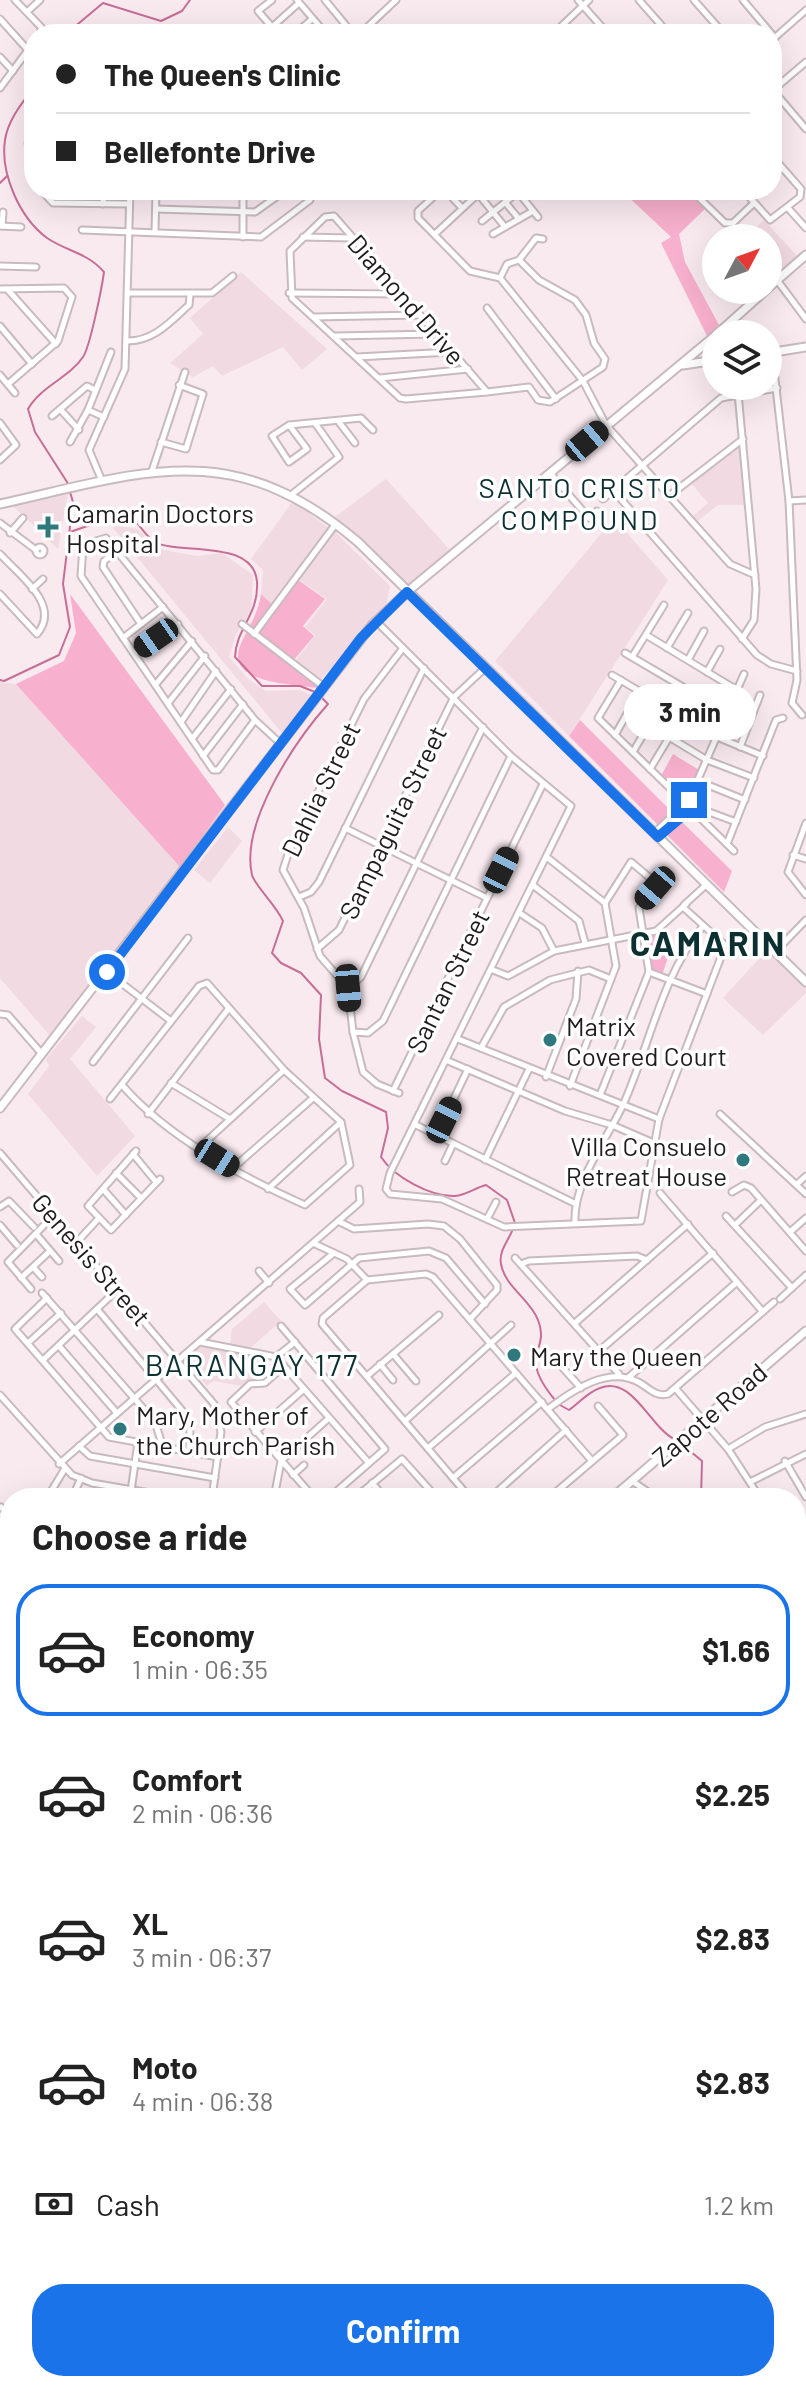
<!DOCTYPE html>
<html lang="en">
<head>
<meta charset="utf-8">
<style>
	:root { --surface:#fff; --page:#f6f6f6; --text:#222; --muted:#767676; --line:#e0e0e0; --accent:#1a73e8 }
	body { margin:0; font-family:Barlow,sans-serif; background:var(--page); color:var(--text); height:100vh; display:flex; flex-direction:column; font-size:30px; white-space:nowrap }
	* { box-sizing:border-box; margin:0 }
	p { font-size:26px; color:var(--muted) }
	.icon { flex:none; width:44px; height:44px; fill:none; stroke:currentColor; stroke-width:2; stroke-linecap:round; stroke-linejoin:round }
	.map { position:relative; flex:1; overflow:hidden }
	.sheet { position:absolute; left:0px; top:1488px; width:806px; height:904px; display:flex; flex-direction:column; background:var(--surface); border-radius:32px 32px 0 0; box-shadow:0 8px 32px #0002 }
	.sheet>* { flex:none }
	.guide { position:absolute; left:24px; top:24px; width:758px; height:176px; border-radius:32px; box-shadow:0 8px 32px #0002; display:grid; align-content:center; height:176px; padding:0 32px; background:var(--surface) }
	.needle { width:52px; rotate:49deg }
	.buttons { position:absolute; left:702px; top:224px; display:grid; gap:16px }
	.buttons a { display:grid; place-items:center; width:80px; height:80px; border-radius:50%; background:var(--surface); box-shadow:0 8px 32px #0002; font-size:40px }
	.end { position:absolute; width:36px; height:36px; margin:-18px; border:10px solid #1a73e8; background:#fff; box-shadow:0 0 0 4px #fff }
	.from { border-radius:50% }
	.bubble { position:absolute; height:56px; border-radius:28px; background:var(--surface); box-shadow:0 8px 32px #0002; font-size:26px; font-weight:700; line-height:56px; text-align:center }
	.car { position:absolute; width:24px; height:48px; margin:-24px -12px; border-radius:10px; box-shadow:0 0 6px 2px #0007; background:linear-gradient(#222 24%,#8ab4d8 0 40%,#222 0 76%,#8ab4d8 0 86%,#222 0) }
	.guide b { display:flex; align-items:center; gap:28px; height:76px; font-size:30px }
	.guide b+b { border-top:2px solid var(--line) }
	.guide i { width:20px; height:20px; background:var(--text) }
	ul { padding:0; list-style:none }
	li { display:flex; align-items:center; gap:24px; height:132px; margin:0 16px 12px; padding:0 16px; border:4px solid transparent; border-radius:32px }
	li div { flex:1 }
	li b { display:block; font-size:30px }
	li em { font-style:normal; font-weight:700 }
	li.selected { border-color:var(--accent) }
	li>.icon { width:72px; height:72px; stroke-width:1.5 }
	h2 { padding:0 32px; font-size:36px; line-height:96px }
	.pay { display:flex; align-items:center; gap:20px; height:88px; padding:0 32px; font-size:30px }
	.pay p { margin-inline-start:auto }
	.cta { display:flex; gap:16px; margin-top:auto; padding:16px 32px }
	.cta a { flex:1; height:92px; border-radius:32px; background:var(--accent); color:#fff; font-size:32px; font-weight:700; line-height:92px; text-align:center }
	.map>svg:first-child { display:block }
	.built { fill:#f1dae2 }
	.green { fill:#f7b0cd }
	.forest { fill:#fa9cc5 }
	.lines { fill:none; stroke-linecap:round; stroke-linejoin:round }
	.stream { stroke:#c76e96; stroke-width:2 }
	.minor-casing { stroke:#c8babf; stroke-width:9 }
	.major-casing { stroke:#c8babf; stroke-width:11 }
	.minor { stroke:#fff; stroke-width:5 }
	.major { stroke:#fff; stroke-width:7 }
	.route { stroke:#1a73e8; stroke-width:10 }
	.poi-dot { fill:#2f787e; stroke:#fff; stroke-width:3 }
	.labels { text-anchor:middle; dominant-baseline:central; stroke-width:7; stroke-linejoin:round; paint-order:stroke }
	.street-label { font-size:26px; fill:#201b1d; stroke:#fff }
	.poi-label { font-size:26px; fill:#201b1d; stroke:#fff; text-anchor:start }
	.neighbourhood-label { font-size:28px; letter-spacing:2px; fill:#0c2f32; stroke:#fff }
	.quarter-label { font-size:30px; letter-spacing:2px; fill:#0c2f32; stroke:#fff }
	.district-label { font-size:34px; font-weight:bold; letter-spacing:2px; fill:#0c2f32; stroke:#fff }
</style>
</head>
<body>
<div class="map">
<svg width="806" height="2392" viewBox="0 0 806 2392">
	<rect width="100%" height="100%" fill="#f9eaf0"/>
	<!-- built -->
	<g class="built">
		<path d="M764,220L799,258L768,283V238H743Z"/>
		<path d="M241,272L327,349L302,370L283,347L222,376L213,366L193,377L170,363L203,334L190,318Z"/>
		<path d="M742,441L749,505H718L695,523L691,518L708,503L689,481Z"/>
		<path d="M386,479L450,550L409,584L335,517Z"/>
		<path d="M68,494L58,549L13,506Z"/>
		<path d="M293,501L330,529L273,605L261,594L263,570L251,559Z"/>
		<path d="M614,518L668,580L569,736L495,661Z"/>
		<path d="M109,523L137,529L159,549L197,556L222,553L253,575L251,612L236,634L229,657L248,679L266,691L299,690L312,695L282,733Z"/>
		<path d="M334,531L390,586L386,605L320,681L295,662L315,635L305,627L327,599L298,579Z"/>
		<path d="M0,682L16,684L180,867L51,1037L0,978Z"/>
		<path d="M228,827L242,841L210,883L194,870Z"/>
		<path d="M767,950L806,988V993L763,1035L723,998Z"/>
		<path d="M82,1016L96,1027L70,1059L135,1136L97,1176L28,1094L49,1066L46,1059Z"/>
		<path d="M264,1302L281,1321L249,1349L230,1345L232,1329Z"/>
		<path d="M199,1345L265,1356L260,1381L250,1380L242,1386L214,1381L207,1386L183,1359Z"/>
	</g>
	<!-- green -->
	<g class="green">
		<path d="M621,190H689L707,207L679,234L685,262L719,325L707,336L661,243L671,237Z"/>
		<path d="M294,577L325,599L303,626L314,636L293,661L320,683L317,688C298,684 225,685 240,646C248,627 258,615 261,594L273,605Z"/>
		<path d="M70,594L225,805L180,867L16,684L64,661L76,633Z"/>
		<path d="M580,720L671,811L658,825L569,736Z"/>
		<path d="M673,754L699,770L688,797L683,798L661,776Z"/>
		<path d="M680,820L732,871L724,892L666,834Z"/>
		<path d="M661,930L673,943L662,975L651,971L649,950L652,935Z"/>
	</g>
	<!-- forest -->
	<path class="forest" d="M0,1564L10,1575V1888L0,1884Z"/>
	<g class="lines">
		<!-- stream -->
		<g class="stream">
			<path d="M66,34L103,3L161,21L182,11L190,0"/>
			<path d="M0,183L7,176"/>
			<path d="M67,533L105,520L138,524C142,529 149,539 155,542C178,555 254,538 257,582C259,615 236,628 235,657L262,686H300L315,692"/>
			<path d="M0,680L4,681L59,655L70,627L63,584L73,502L67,482L35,432L28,409C41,386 69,378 83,357C90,347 102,287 104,272C88,253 66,251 47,238C20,218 0,174 5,140C8,120 22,103 34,87"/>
			<path d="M321,697L328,704C295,741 240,823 252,875C255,886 276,905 283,921L272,953L281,963L301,973L321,995L319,1039L325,1078L342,1091L386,1112L388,1128L381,1157C394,1177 431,1197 455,1196C466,1195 475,1188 486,1185L507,1200L515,1223C512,1237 498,1249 501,1264C505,1287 530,1299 538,1320C551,1352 516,1353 555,1400"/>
			<path d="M560,1405L569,1410C579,1403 588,1392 600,1388C632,1375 650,1427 674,1439"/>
			<path d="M679,1442L702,1461L701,1498"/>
			<path d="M799,1788L806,1797"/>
			<path d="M0,1857L10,1863"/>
			<path d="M147,2392L150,2382"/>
		</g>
		<!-- minor casing -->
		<g class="minor-casing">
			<g id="minor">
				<path d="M15,0L41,27V34"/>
				<path d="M272,0L258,11L278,34"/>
				<path d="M297,0L326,34"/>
				<path d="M325,0L353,34"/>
				<path d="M578,0L608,34"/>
				<path d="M639,0L669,34"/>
				<path d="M694,0L724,34"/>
				<path d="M743,0L775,38"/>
				<path d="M28,11L40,0"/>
				<path d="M0,19L27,49"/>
				<path d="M272,27L299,3"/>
				<path d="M295,34L312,19"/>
				<path d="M360,34L396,0"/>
				<path d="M553,34L589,0"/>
				<path d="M772,40L806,10"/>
				<path d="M0,57L13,71"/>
				<path d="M0,88L34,42"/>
				<path d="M772,89L806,129"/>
				<path d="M773,90L806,62"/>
				<path d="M34,126L28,143L34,174"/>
				<path d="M41,190L53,203L129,204"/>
				<path d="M441,190L418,211V218L470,271L500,278L583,381L606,425L730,564L755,575"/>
				<path d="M475,190L505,227"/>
				<path d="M691,190L725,223H733L754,203"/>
				<path d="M743,190L770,220L800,197L801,189L772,156"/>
				<path d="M447,192L462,208"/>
				<path d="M505,202L519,219"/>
				<path d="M103,204L104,190"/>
				<path d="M788,208L806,228"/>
				<path d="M156,209L255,212L286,190"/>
				<path d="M482,221L518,192L538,217"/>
				<path d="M0,226L21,227"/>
				<path d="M2,226L3,212"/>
				<path d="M82,230L261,237L310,200L308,190"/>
				<path d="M155,232L156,190"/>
				<path d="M435,234L478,194"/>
				<path d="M493,234L533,211"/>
				<path d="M243,237V190"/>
				<path d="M303,237L353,238"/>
				<path d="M519,260L536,238L543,239"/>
				<path d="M0,266L36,267"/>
				<path d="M777,280L806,319"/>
				<path d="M0,289L64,288L72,297L58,341L8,384"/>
				<path d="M8,290L56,344"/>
				<path d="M128,293H212L233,276"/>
				<path d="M289,293L401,294"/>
				<path d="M487,308L556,399"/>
				<path d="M314,317L420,315"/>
				<path d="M0,326L32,364"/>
				<path d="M335,336L436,334"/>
				<path d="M128,341C154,341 170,322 189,305L190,295"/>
				<path d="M772,353L789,501L797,680L792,703L802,715"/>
				<path d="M357,357L451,352"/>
				<path d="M0,375L15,393"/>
				<path d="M380,378L468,369"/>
				<path d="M487,392L334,216L325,217L290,251L292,298L400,398L406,399L487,392L529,387L538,400L550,402L603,367L605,359L594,343L586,315L575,300L539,280L519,260L507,264L500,278"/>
				<path d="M738,393L756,589L754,620L742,639"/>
				<path d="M60,409L79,430"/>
				<path d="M88,410L104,417"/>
				<path d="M52,416L87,386L95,390"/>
				<path d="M339,422L355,443"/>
				<path d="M0,423L16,445L0,460"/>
				<path d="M289,425L307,449L289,462L272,436L289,425L361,418L373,430"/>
				<path d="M70,442L88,410L111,352"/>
				<path d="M161,442L186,449L203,394L179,385"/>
				<path d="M152,471L185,372"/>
				<path d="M550,473L589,518L597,511"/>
				<path d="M102,481L89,450L125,369L130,190"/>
				<path d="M613,490L757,655L771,664L797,671"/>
				<path d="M291,495L339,457L315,423"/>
				<path d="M669,496L743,439"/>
				<path d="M603,499L721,398L777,388"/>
				<path d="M789,501L806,500"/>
				<path d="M0,523L36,550"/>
				<path d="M10,533L23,518"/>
				<circle cx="40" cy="551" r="4"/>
				<path d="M117,551L104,561L103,567L141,624"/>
				<path d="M0,554C19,575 62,605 37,634L0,594"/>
				<path d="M32,589L43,579"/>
				<path d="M376,621L511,756L571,806L390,1173L386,1189L390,1194L442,1199L504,1227L641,1221L659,1119L724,949V944L684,908"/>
				<path d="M242,624L324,687"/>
				<path d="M254,634L335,525"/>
				<path d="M646,635L737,690"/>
				<path d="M123,638L163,607"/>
				<path d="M667,648L688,613"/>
				<path d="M135,653L178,624"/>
				<path d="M625,653L727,713"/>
				<path d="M632,657L664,605"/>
				<path d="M688,660L704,631"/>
				<path d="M707,672L720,649"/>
				<path d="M612,675L717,737L763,756"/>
				<path d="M621,680L598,718L684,802"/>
				<path d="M156,684L192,641"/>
				<path d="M169,702L205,656"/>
				<path d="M255,720L218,770H213L81,576L83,545L106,538L255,720L281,744"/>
				<path d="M181,722L216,671"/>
				<path d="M615,735L640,691"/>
				<path d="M669,737L707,760L754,778"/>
				<path d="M192,739L231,689"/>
				<path d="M740,747L760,695"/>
				<path d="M633,752L661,704"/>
				<path d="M203,756L243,704"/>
				<path d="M650,769L682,716"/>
				<path d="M698,781L745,800"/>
				<path d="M689,800L744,674"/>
				<path d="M693,806L736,822"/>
				<path d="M691,809L734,851"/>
				<path d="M806,823L788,872L806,895"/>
				<path d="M345,828L487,898"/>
				<path d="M654,833L683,806"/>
				<path d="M658,837L687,810"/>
				<path d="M727,844L776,720L783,718"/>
				<path d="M793,855L806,859"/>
				<path d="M548,858L605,903L616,966L570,1086"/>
				<path d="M534,886L579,921L585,943"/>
				<path d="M299,897L311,892L319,882L424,668"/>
				<path d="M684,905L706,885"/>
				<path d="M521,914L542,928L554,951"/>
				<path d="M317,949L339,930L454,697L484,669"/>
				<path d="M775,952L806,920"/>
				<path d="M493,970L508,976L554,951L656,931L686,904"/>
				<path d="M107,972L171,1021"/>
				<path d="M649,972L707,994"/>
				<path d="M348,988L361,977L483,727"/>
				<path d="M0,1014L8,1015L42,1054"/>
				<path d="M353,1032L368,1033L383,1021L511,756"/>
				<path d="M458,1039L659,1119"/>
				<path d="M481,1048L504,1007L550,980L589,970L611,979"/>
				<path d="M448,1061L565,1111L612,1125L656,1144"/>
				<path d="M93,1062L188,938"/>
				<path d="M546,1077L576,999L578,971"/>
				<path d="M171,1083L230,1119"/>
				<path d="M393,1091L543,784"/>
				<path d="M399,1093L377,1084L363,1072L353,1032L348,988L320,956L304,908L283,870L289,851L364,699L403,648"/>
				<path d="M600,1095L649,972L639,908L656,883L631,862L605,903"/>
				<path d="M110,1099L199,986L207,983L284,1070L341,1122L350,1165L305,1205C241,1176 168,1138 122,1085"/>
				<path d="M148,1114L229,1008"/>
				<path d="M720,1114L806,1194"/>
				<path d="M416,1125L574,1203"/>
				<path d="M436,1136L468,1069"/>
				<path d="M200,1147L284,1070"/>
				<path d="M136,1151L88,1206L111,1230L160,1179"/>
				<path d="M0,1153L214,1404L221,1432L212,1498"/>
				<path d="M133,1154L156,1182"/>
				<path d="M485,1160L529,1069"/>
				<path d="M445,1161L453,1144"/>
				<path d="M233,1168L313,1098"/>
				<path d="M116,1173L141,1198"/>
				<path d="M797,1184L806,1176"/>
				<path d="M103,1189L126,1215"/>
				<path d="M268,1189L341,1122"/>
				<path d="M732,1192L744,1185L751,1188L806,1251"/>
				<path d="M660,1193L763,1312"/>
				<path d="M0,1207L9,1201L34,1227"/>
				<path d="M726,1216L792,1288"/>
				<path d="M487,1219L496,1202"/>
				<path d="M338,1221L354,1229L428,1224L444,1226L460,1239L497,1285V1290L470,1319"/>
				<path d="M575,1223C573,1182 606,1141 623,1105C650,1045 661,977 703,926"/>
				<path d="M0,1225L17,1245"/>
				<path d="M735,1225L761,1200"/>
				<path d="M790,1232L806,1218"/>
				<path d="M36,1234L59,1261"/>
				<path d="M77,1242L99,1218"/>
				<path d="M315,1244L347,1259L367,1280"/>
				<path d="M334,1253L290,1289L305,1305L359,1258L429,1251L446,1258L485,1304"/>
				<path d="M515,1258L619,1374"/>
				<path d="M521,1264L529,1261L637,1256L647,1260"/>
				<path d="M33,1267L42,1277"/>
				<path d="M259,1271L269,1283"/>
				<path d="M21,1278L50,1251"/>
				<path d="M367,1280L426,1274L433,1277L592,1461"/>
				<path d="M367,1280L323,1318L322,1324L470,1498"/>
				<path d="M31,1289L8,1262L54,1215"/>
				<path d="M42,1293L155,1422L163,1447"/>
				<path d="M47,1298L15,1329L109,1437L218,1457"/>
				<path d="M780,1299L806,1275"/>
				<path d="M97,1309L185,1414L190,1428L189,1451"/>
				<path d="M575,1323L688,1224"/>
				<path d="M281,1326L385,1449L329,1498"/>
				<path d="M200,1342L276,1357L369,1463"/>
				<path d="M28,1343L61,1313"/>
				<path d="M59,1346L116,1412"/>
				<path d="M599,1351L713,1253"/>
				<path d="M393,1354L416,1381"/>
				<path d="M552,1356L581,1388"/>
				<path d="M276,1357L295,1342"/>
				<path d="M43,1360L118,1289"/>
				<path d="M380,1364L393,1380"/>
				<path d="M284,1366L265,1383L250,1384L231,1402L314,1498"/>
				<path d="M367,1376L439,1315"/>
				<path d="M629,1377L737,1282"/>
				<path d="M676,1389L728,1449L760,1498"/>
				<path d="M0,1395L72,1475L92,1483L179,1498"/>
				<path d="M548,1409C573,1390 609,1365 640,1383C650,1389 656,1397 668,1394L774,1302"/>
				<path d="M405,1421L511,1325"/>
				<path d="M255,1432L304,1389"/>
				<path d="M79,1446L90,1456L215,1478"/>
				<path d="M428,1448L516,1373"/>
				<path d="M728,1449L765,1427L806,1414"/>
				<path d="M785,1461L806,1497"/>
				<path d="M59,1464L360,1202L359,1189"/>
				<path d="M293,1475L304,1465"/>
				<path d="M453,1478L542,1402"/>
				<path d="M632,1481L657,1498"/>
				<path d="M750,1482L806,1454"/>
				<path d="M372,1483L385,1498"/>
				<path d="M363,1491L369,1498"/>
				<path d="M47,1498L64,1470"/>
				<path d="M72,1498L81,1478"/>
				<path d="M130,1498L138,1442"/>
				<path d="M274,1498L281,1461L329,1418"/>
				<path d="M355,1498L402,1459L437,1498"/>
				<path d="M490,1498L566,1430"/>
				<path d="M549,1498L623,1435L598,1406"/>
				<path d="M0,1508L1,1507"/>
				<path d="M0,1532L10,1535"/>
				<path d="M796,1553L806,1564"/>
				<path d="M796,1628L806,1618"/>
				<path d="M796,1724L806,1736"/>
				<path d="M799,1727L806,1721"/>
				<path d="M796,1787L806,1778"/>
				<path d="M0,1897L10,1901"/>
				<path d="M0,1920L10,1911"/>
				<path d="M0,1934L10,1945"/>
				<path d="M796,1934L806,1946"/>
				<path d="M0,1962L5,1967"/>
				<path d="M796,1988L806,1993"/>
				<path d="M796,2037L806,2041"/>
				<path d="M0,2044L10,2035"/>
				<path d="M796,2077L806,2081"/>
				<path d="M796,2101L806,2086"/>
				<path d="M0,2109L10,2112"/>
				<path d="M796,2148L806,2144"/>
				<path d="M0,2184L10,2187"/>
				<path d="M796,2187V2287"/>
				<path d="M0,2218L10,2220"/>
				<path d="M0,2250L10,2252"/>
				<path d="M799,2328L806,2336"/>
				<path d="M796,2357L806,2368"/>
				<path d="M796,2366L806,2357"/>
				<path d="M202,2382L203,2392"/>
				<path d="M353,2382L387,2392"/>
				<path d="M578,2382L586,2392"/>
				<path d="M660,2382L669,2392"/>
				<path d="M722,2382L730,2392"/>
				<path d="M747,2382L755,2392"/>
				<path d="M769,2382L778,2392"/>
				<path d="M794,2382L802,2392"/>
				<path d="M4,2392L10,2350"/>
				<path d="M336,2392L344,2382"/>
				<path d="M419,2392L421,2382"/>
				<path d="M488,2392V2382"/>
				<path d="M551,2392L552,2382"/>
				<path d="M689,2392L698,2382"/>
				<path d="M766,2392L778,2382"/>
			</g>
		</g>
		<!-- major casing -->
		<g class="major-casing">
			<g id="major">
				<path d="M768,288L806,255"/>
				<path d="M717,334L766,290"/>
				<path d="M768,353L806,347"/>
				<path d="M683,365L716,360"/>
				<path d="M0,504C144,472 232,435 358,542L806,982"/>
				<path d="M0,1108L372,625L413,587L716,335"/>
				<path d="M612,1498L806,1331"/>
				<path d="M43,2382L44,2392"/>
			</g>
		</g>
		<!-- minor -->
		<use href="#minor" class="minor"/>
		<!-- major -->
		<use href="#major" class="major"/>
	</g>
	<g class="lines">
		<!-- route -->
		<path class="route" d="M107,972L361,638L407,592L658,837L692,808L689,800"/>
	</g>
	<!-- markers -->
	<g class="poi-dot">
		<path d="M44 515h8v8h8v8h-8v8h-8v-8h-8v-8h8z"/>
		<circle cx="550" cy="1040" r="8"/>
		<circle cx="743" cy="1160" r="8"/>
		<circle cx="514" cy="1355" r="8"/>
		<circle cx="120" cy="1429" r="8"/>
	</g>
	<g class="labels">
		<!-- street labels -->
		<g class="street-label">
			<text transform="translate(407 299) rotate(49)">Diamond Drive</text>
			<text transform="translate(320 789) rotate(-64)">Dahlia Street</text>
			<text transform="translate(392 822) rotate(-64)">Sampaguita Street</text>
			<text transform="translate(447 981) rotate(-64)">Santan Street</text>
			<text transform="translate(92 1259) rotate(49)">Genesis Street</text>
			<text transform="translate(709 1414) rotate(-41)">Zapote Road</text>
		</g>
		<!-- poi labels -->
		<g class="poi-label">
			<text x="66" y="512">Camarin Doctors<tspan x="66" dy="30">Hospital</tspan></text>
			<text x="566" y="1025">Matrix<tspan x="566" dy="30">Covered Court</tspan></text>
			<text x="727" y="1145" text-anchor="end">Villa Consuelo<tspan x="727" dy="30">Retreat House</tspan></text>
			<text x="530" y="1355">Mary the Queen</text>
			<text x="136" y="1414">Mary, Mother of<tspan x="136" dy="30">the Church Parish</tspan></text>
		</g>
		<!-- neighbourhood labels -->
		<g class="neighbourhood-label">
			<text x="580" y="487">SANTO CRISTO<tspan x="580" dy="32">COMPOUND</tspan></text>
		</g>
		<!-- quarter labels -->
		<g class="quarter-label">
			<text x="252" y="1364">BARANGAY 177</text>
		</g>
		<!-- district labels -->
		<g class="district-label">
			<text x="708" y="942">CAMARIN</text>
		</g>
	</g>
</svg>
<div class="buttons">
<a><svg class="needle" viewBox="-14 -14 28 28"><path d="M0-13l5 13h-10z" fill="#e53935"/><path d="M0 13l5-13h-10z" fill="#767676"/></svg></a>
<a><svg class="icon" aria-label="layers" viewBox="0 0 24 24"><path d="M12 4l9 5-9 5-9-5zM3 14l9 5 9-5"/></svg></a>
</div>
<i class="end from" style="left:107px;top:972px"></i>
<i class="end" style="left:689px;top:800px"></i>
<div class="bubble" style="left:624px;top:684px;width:132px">3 min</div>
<i class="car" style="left:587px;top:441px;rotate:50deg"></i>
<i class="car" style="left:156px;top:638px;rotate:235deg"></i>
<i class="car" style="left:501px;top:870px;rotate:26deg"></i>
<i class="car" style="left:655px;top:888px;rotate:221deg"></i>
<i class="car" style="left:348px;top:988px;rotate:175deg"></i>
<i class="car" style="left:444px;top:1120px;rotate:26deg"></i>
<i class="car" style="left:217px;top:1158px;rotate:122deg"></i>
<div class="guide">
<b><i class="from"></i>The Queen's Clinic</b>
<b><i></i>Bellefonte Drive</b>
</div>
<section class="sheet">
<h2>Choose a ride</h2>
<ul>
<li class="selected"><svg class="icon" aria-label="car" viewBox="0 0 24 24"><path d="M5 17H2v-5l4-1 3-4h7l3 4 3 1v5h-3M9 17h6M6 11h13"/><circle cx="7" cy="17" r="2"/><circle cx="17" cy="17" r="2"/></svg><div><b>Economy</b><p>1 min · 06:35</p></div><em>$1.66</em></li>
<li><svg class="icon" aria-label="car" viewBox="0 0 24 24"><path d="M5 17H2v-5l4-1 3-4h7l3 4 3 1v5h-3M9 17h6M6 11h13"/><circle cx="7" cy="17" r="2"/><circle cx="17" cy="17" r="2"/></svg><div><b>Comfort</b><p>2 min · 06:36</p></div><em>$2.25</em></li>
<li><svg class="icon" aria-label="car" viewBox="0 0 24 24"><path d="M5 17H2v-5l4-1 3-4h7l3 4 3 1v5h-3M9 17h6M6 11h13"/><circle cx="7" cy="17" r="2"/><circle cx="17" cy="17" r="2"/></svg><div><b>XL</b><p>3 min · 06:37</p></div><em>$2.83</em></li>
<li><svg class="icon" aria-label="car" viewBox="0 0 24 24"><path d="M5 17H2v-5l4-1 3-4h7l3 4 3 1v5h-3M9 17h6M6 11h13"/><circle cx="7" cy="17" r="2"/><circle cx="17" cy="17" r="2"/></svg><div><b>Moto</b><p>4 min · 06:38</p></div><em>$2.83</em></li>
</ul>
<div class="pay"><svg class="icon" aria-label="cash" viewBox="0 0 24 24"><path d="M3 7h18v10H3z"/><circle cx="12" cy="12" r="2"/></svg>Cash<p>1.2 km</p></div>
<div class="cta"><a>Confirm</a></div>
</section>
</div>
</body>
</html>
